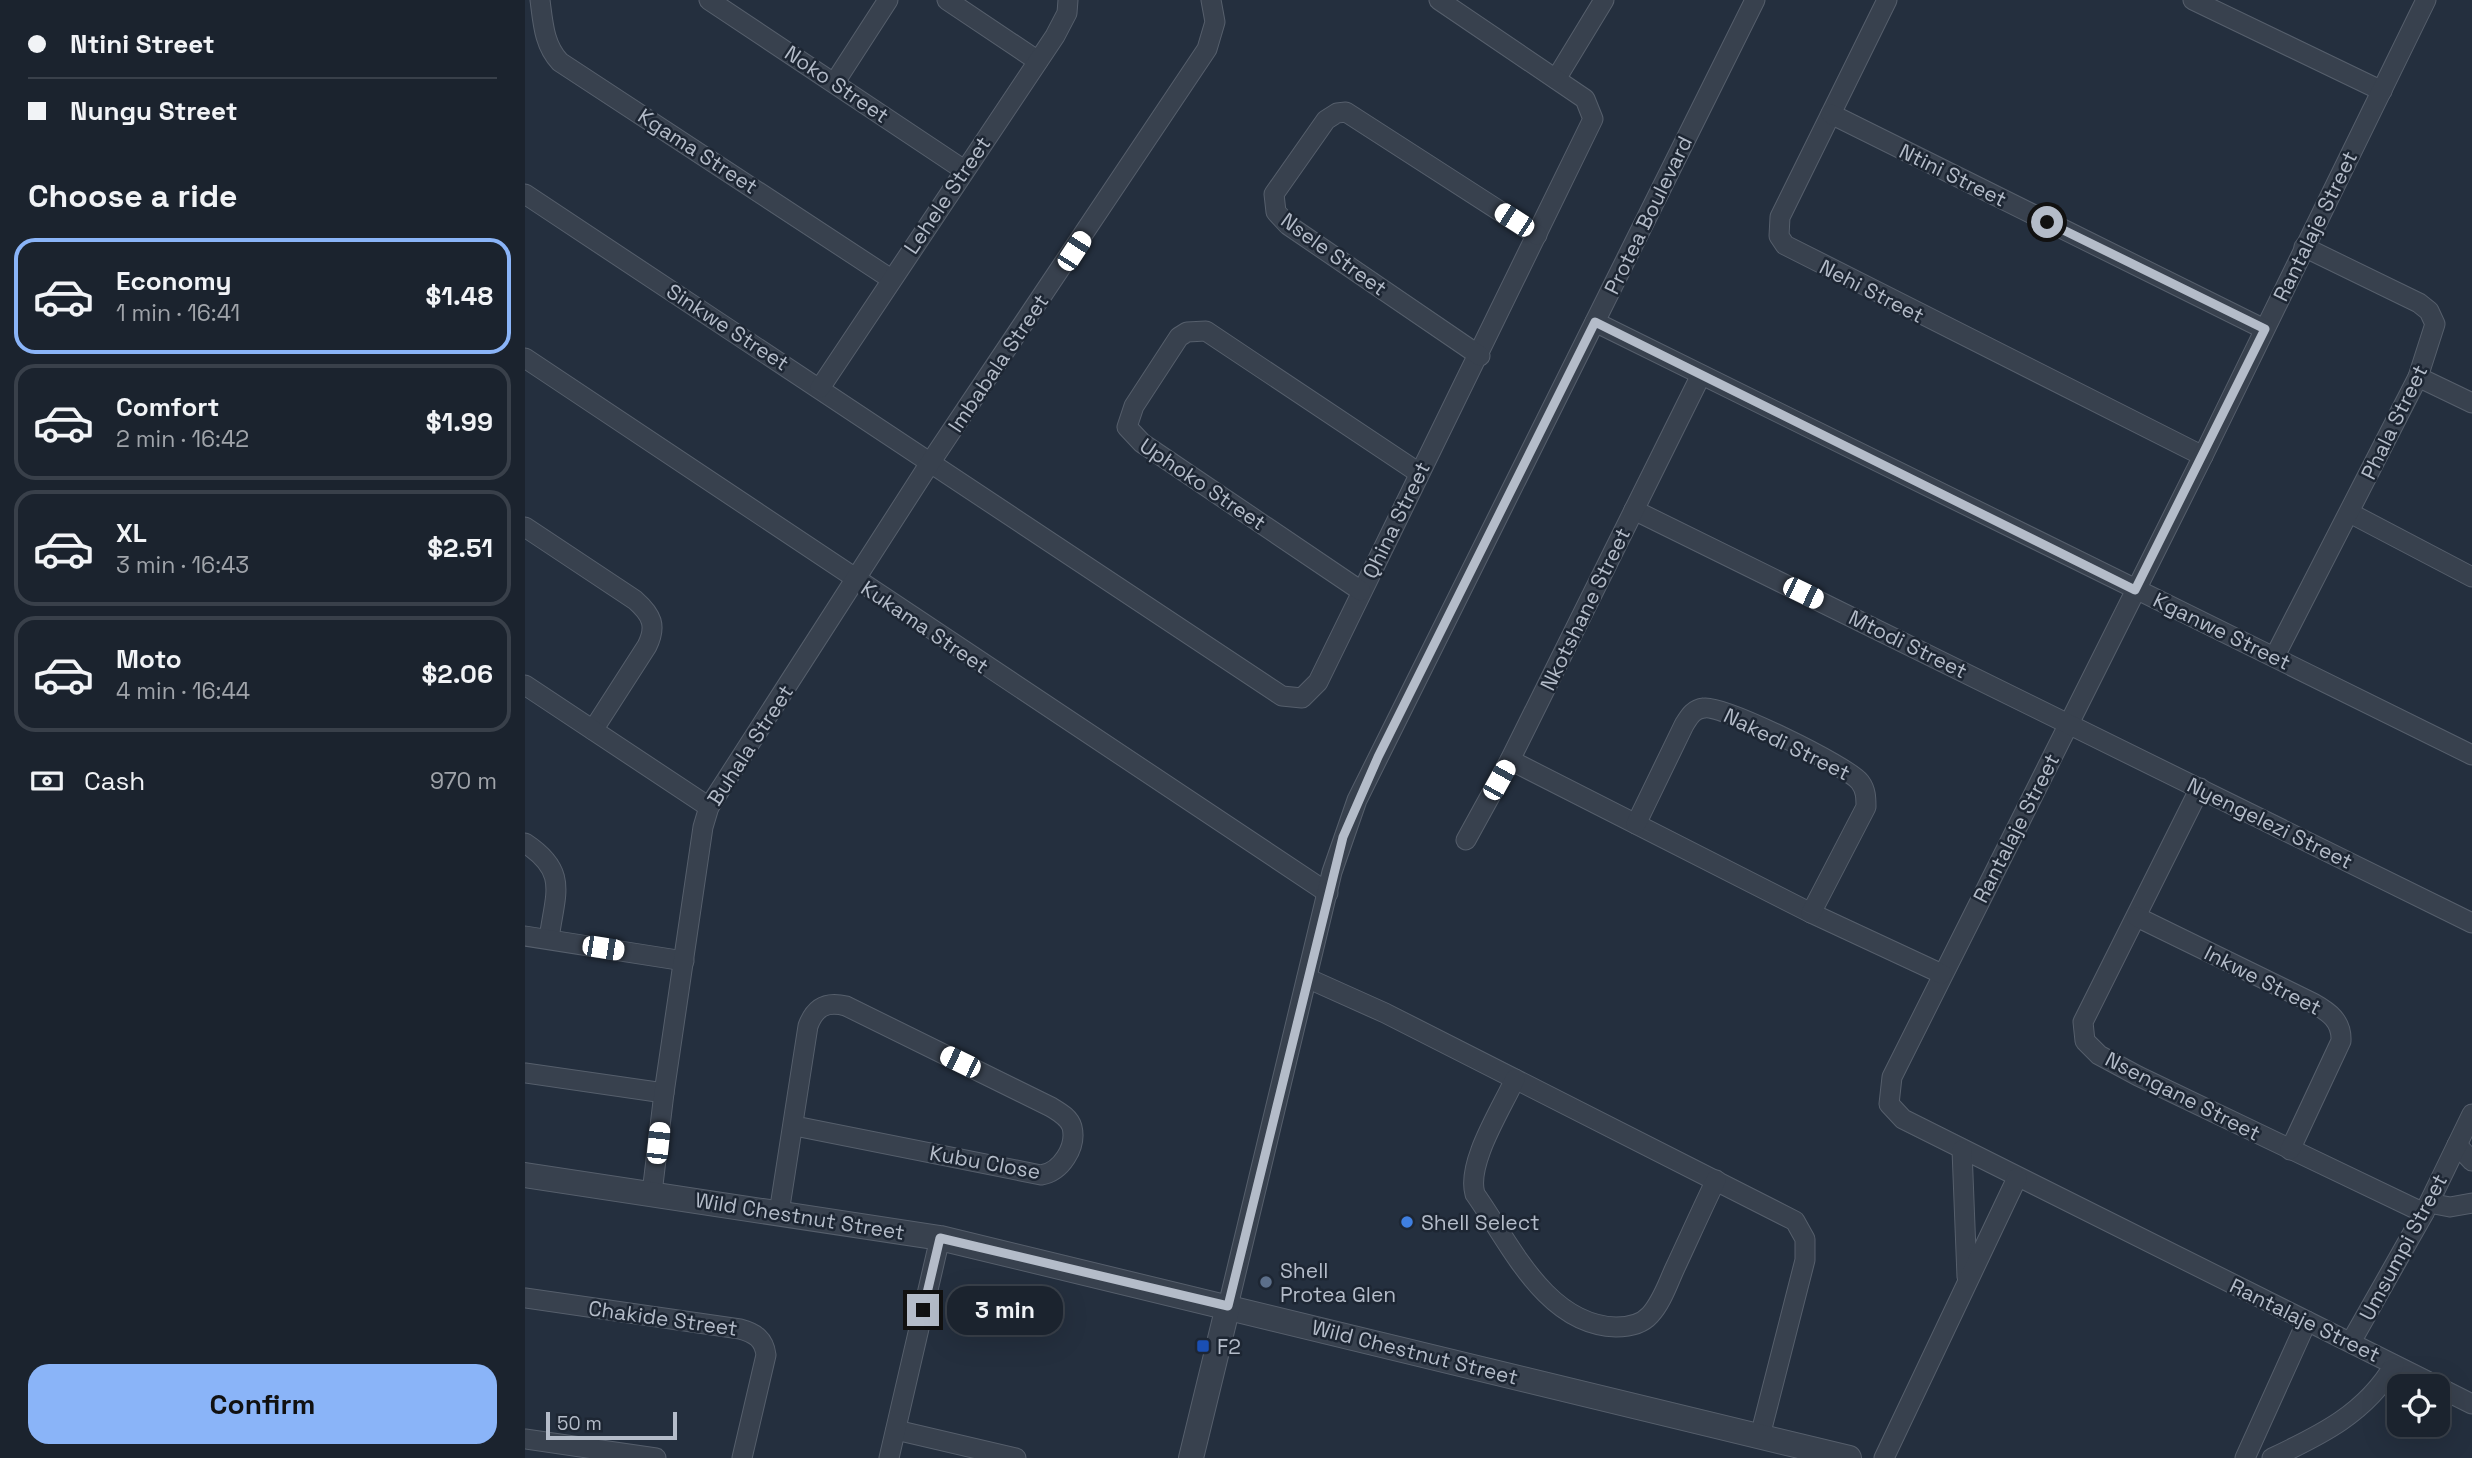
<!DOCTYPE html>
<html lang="en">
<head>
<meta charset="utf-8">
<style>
	:root { --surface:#1b232e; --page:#242b36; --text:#f1f3f6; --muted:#a0a4aa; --line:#39404a; --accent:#8ab4f8 }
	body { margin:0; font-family:"Space Grotesk",sans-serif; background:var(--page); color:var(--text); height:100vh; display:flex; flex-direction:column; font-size:26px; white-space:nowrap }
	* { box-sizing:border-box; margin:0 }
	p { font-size:23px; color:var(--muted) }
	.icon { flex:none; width:38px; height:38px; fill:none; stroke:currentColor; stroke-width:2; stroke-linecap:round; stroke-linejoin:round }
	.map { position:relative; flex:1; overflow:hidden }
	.drawer { display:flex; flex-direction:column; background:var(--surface); width:525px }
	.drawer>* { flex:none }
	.top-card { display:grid; align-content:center; height:154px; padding:0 28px; background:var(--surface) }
	.buttons { position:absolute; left:1862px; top:1374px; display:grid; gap:14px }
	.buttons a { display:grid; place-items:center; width:63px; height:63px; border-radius:14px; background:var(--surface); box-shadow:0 7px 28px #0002,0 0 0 2px var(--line); font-size:35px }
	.scale { position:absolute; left:21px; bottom:18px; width:131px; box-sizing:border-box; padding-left:7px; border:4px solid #b4bcc9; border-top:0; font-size:19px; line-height:24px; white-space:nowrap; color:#b4bcc9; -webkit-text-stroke:5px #1d2633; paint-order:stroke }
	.end { position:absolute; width:32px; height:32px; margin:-16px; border:9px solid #b4bcc9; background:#111; box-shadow:0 0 0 4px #111 }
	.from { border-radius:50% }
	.bubble { position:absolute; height:49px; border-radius:21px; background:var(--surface); box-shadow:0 7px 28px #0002,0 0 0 2px var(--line); font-size:23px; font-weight:600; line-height:49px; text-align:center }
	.car { position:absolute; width:21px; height:42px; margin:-21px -10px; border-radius:9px; box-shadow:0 0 5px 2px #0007; background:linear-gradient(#fff 24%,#345 0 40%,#fff 0 76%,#345 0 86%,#fff 0) }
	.top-card b { display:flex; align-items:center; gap:24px; height:66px; font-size:26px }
	.top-card b+b { border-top:2px solid var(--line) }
	.top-card i { width:18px; height:18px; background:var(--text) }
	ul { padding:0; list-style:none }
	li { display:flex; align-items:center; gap:21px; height:116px; margin:0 14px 10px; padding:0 14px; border:4px solid var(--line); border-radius:21px }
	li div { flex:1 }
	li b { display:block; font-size:26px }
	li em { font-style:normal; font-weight:600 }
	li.current { border-color:var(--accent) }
	li>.icon { width:63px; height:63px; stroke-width:1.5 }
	h2 { padding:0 28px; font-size:32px; line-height:84px }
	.pay { display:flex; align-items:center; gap:18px; height:77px; padding:0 28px; font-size:26px }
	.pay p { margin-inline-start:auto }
	.button { display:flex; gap:14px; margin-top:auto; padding:14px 28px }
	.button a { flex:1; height:80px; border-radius:21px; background:var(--accent); color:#111; font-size:28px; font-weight:600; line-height:80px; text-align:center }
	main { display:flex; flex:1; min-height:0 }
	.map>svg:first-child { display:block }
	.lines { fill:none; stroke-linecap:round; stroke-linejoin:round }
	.minor-casing { stroke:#565f6c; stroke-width:21 }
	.tertiary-casing { stroke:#565f6c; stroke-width:26 }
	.minor { stroke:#38414e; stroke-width:19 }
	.tertiary { stroke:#38414e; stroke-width:24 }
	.route { stroke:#b4bcc9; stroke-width:9 }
	.shop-dot { fill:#3f7fe0; stroke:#1d2633; stroke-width:2.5 }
	.service-dot { fill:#5c6f8a; stroke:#1d2633; stroke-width:2.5 }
	.transit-dot { fill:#1a4fb4; stroke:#1d2633; stroke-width:2.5 }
	.labels { text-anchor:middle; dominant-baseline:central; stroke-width:5; stroke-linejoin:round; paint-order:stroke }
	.street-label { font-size:21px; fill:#b4bcc9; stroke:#1d2633 }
	.poi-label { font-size:21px; fill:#b4bcc9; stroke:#1d2633; text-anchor:start }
</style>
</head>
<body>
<main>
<section class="drawer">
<div class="top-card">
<b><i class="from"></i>Ntini Street</b>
<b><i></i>Nungu Street</b>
</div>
<h2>Choose a ride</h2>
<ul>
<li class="current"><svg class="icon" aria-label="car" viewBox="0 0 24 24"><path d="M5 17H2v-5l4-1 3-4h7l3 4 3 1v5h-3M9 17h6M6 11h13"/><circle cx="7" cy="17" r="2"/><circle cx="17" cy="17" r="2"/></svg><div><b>Economy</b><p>1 min · 16:41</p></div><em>$1.48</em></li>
<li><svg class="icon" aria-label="car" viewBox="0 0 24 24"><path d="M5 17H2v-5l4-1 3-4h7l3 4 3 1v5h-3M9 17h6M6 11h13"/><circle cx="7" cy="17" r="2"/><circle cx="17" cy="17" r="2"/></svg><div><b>Comfort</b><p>2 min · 16:42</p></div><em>$1.99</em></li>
<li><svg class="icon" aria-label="car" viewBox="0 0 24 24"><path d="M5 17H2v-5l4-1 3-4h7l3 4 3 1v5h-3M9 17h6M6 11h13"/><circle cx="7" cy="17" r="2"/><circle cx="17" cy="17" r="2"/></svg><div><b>XL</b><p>3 min · 16:43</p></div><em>$2.51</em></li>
<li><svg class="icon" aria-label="car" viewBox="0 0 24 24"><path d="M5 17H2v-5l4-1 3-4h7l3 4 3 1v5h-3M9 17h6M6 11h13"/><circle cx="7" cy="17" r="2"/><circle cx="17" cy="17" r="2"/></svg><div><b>Moto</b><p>4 min · 16:44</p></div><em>$2.06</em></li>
</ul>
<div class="pay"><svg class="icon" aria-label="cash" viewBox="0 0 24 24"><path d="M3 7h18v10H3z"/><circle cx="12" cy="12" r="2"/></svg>Cash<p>970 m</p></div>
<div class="button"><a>Confirm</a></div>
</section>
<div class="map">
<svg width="1947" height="1458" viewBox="0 0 1947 1458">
	<rect width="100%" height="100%" fill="#242f3e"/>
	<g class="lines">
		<!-- minor casing -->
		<g class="minor-casing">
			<g id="minor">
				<path d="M15,0C18,23 19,45 35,62L366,279"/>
				<path d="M184,0L439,170"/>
				<path d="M422,0L513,61"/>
				<path d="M1362,0L1255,217L1254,236L1260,245L1678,456"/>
				<path d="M1668,0L1857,91"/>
				<path d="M1901,0L1678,456L1367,1077L1364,1104L1378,1119L1912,1386"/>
				<path d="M1031,79L1079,0"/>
				<path d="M310,82L363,0"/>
				<path d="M1306,114L1739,329"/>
				<path d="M0,194L757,696L777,698L793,682L1068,119L1060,99L914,0"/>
				<path d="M1070,322L1947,755"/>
				<path d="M955,356L763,225L751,212L749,194L801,120L812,113L821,112L1012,235"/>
				<path d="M0,358L803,893"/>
				<path d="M1893,377L1947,403"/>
				<path d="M295,388L530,36L542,13L543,0"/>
				<path d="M1109,510L1947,923"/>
				<path d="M1825,513L1947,577"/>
				<path d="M0,527L110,600C127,615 132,626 122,646L68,730"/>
				<path d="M836,591L617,443L602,427L609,406L654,337L662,332L681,331L894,473"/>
				<path d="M1750,656L1893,377L1910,324L1904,311L1894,303L1779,247"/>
				<path d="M0,685L184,807"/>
				<path d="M985,760L1286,913L1417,974"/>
				<path d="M1675,788L1558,1022L1560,1041L1574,1055L1613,1076L1899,1213"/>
				<path d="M1111,824L1159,725C1164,717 1168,709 1179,708C1196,704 1323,766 1335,782C1341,790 1341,798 1341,807L1286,913"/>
				<path d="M941,840L985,760L1176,375"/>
				<path d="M0,843C44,872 30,893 24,939"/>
				<path d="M1612,917L1788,1003C1804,1012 1817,1021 1816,1041L1765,1150"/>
				<path d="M0,936L159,961"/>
				<path d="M782,978L860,1013L1270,1221L1280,1239V1260L1235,1436"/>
				<path d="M0,1073L139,1093"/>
				<path d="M990,1079C977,1108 941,1163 950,1194C986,1245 1021,1325 1091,1327C1103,1327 1117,1324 1125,1315C1137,1302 1143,1283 1150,1268C1164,1238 1177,1209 1191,1180"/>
				<path d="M1932,1145L1947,1161"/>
				<path d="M1437,1150L1442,1277"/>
				<path d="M127,1193L139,1093L178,827L184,807L405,463L682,49L690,22L686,0"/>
				<path d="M1904,1203L1925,1207L1947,1203"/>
				<path d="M254,1213L283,1026C290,1007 301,1001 321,1006L526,1107C534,1112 544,1117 547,1127C552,1147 536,1172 516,1175L270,1126"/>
				<path d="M0,1298L215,1329C230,1333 239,1339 241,1355L217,1458"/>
				<path d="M703,1306L807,872L832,800L1230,0"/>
				<path d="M1826,1342L1899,1213L1947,1114"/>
				<path d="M1913,1387L1947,1404"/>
				<path d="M371,1430L491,1458"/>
				<path d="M0,1439L131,1458"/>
				<path d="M364,1458L415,1238"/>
				<path d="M1359,1458L1492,1178"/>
				<path d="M1720,1458L1782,1321"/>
				<path d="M1747,1458C1796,1435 1841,1413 1869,1365"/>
			</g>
		</g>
		<!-- tertiary casing -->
		<g class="tertiary-casing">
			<g id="tertiary">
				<path d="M0,1175L415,1238L1324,1458"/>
				<path d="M666,1458L703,1306"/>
			</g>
		</g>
		<!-- minor -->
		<use href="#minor" class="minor"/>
		<!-- tertiary -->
		<use href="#tertiary" class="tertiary"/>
	</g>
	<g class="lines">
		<!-- route -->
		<path class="route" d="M398,1310L415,1238L703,1306L818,837L853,757L1070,322L1610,590L1740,329L1522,222"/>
	</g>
	<!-- markers -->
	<circle class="shop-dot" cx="882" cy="1222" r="7"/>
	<circle class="service-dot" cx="741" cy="1282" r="7"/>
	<rect class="transit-dot" x="671" y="1339" width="14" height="14" rx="3.5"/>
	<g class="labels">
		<!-- street labels -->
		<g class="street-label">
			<text transform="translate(312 84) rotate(34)">Noko Street</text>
			<text transform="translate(173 151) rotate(33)">Kgama Street</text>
			<text transform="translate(1428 175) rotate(26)">Ntini Street</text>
			<text transform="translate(422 195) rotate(-56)">Lehele Street</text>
			<text transform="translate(1123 215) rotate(-64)">Protea Boulevard</text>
			<text transform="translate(1790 226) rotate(-64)">Rantalaje Street</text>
			<text transform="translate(809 254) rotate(36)">Nsele Street</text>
			<text transform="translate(1347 291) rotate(27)">Nehi Street</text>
			<text transform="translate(203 327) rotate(33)">Sinkwe Street</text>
			<text transform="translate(473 363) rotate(-56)">Imbabala Street</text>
			<text transform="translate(1869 422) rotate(-64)">Phala Street</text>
			<text transform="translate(678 484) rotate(34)">Uphoko Street</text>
			<text transform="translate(871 520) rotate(-64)">Qhina Street</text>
			<text transform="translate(1060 609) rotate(-64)">Nkotshane Street</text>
			<text transform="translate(400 627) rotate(34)">Kukama Street</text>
			<text transform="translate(1697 631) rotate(26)">Kganwe Street</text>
			<text transform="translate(1383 644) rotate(26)">Mtodi Street</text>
			<text transform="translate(1262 744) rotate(26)">Nakedi Street</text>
			<text transform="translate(225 745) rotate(-57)">Buhala Street</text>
			<text transform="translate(1745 823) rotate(26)">Nyengelezi Street</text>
			<text transform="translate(1491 828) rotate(-63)">Rantalaje Street</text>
			<text transform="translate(1738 980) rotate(27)">Inkwe Street</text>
			<text transform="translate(1658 1096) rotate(27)">Nsengane Street</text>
			<text transform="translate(460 1162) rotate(10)">Kubu Close</text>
			<text transform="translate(275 1216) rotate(9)">Wild Chestnut Street</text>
			<text transform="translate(1878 1247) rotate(-62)">Umsumpi Street</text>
			<text transform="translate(138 1318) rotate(8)">Chakide Street</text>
			<text transform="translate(1780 1320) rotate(26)">Rantalaje Street</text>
			<text transform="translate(890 1352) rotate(14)">Wild Chestnut Street</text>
		</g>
		<!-- poi labels -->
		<g class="poi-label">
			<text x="896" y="1222">Shell Select</text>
			<text x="755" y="1270">Shell<tspan x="755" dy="24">Protea Glen</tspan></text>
			<text x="692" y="1346">F2</text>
		</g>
	</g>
</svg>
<div class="buttons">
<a><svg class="icon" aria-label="locate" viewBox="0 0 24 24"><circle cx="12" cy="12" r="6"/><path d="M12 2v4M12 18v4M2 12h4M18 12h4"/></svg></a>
</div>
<div class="scale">50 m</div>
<i class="end from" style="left:1522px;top:222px"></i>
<i class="end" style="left:398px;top:1310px"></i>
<div class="bubble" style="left:422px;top:1286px;width:116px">3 min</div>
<i class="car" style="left:989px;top:220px;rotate:303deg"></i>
<i class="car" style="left:549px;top:251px;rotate:33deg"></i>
<i class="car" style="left:1278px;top:593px;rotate:116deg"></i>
<i class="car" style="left:974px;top:780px;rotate:29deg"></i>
<i class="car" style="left:78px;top:948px;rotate:99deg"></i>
<i class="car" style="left:435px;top:1062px;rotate:296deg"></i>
<i class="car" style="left:133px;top:1143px;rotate:6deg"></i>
</div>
</main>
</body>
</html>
